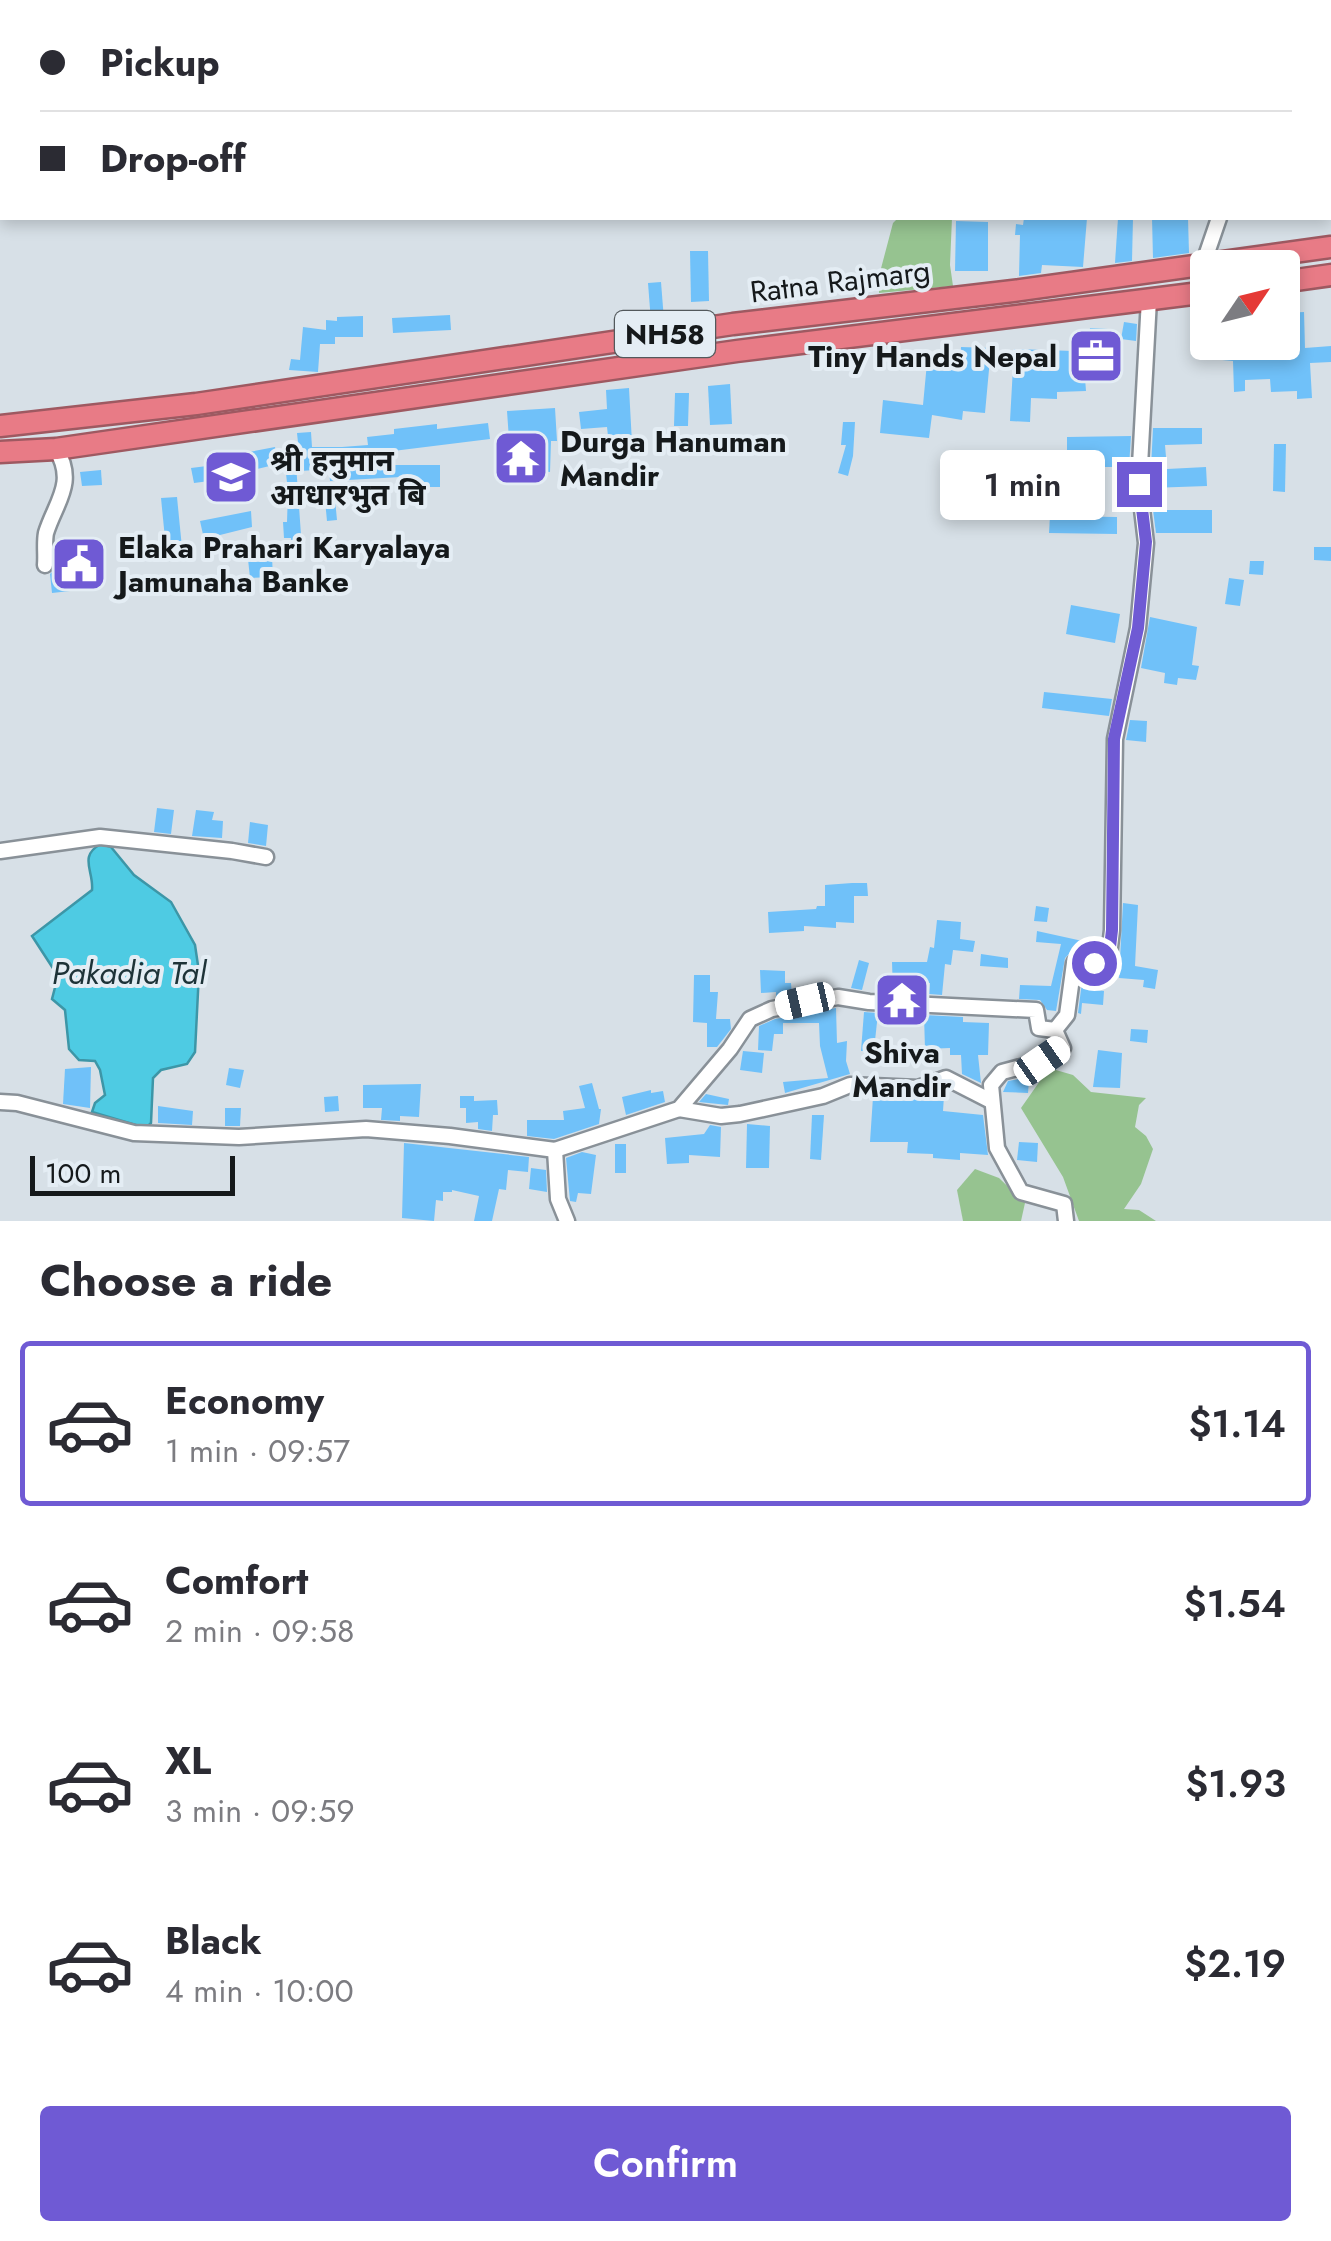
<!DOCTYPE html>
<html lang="en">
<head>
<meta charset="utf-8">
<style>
	:root { --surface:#fff; --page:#f2f2f3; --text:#2b2b33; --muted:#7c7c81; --line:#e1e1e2; --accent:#6f5ad4 }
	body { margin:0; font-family:Jost,"Noto Sans Devanagari",sans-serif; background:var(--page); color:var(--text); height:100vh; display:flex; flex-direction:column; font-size:38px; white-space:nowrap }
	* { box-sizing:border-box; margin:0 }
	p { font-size:32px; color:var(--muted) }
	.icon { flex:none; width:55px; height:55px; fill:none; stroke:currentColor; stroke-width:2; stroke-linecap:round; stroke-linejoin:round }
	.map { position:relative; height:1221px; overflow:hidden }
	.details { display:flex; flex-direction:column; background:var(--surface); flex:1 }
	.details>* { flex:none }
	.hud { position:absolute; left:0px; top:0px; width:1332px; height:220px; box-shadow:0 5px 15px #0003; display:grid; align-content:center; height:220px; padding:0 40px; background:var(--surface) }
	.needle { width:65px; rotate:55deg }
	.buttons { position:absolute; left:1190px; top:250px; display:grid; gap:20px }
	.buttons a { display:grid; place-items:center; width:110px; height:110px; border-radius:10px; background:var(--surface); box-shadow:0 5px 15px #0003; font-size:50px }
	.scale { position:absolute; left:30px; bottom:25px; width:205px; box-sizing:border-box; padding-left:10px; border:5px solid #15191b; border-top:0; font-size:28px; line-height:35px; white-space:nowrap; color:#15191b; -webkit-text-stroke:8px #e4edf4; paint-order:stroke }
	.end { position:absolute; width:45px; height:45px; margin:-22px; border:12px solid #6f5ad4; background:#fff; box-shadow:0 0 0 5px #fff }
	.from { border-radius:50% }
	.bubble { position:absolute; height:70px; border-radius:10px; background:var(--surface); box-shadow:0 5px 15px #0003; font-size:32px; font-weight:600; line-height:70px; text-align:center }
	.car { position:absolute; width:30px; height:60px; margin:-30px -15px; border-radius:12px; box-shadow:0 0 8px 2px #0007; background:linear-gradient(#fff 24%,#345 0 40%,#fff 0 76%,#345 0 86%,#fff 0) }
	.hud b { display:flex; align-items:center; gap:35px; height:95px; font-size:38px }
	.hud b+b { border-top:2px solid var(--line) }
	.hud i { width:25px; height:25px; background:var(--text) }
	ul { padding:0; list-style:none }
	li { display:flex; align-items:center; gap:30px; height:165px; margin:0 20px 15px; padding:0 20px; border:5px solid transparent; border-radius:10px }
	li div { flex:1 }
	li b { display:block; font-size:38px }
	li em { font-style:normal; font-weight:600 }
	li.selected { border-color:var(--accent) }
	li>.icon { width:90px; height:90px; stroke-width:1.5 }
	h2 { padding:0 40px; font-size:45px; line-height:120px }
	.button { display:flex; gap:20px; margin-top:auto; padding:20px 40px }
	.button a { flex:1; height:115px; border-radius:10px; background:var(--accent); color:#fff; font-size:40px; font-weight:600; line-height:115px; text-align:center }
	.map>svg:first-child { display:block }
	.green { fill:#96c390 }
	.water { fill:#4ecbe3; stroke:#3d96a7; stroke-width:2.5 }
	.building { fill:#70c1f9 }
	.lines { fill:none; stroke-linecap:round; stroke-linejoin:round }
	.minor-casing { stroke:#899198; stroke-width:19 }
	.highway-casing { stroke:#9e5961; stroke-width:25 }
	.minor { stroke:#fff; stroke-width:14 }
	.highway { stroke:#e87b86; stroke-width:20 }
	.route { stroke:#6f5ad4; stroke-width:12 }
	.labels { text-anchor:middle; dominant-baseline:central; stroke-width:8; stroke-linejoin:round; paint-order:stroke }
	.shield { fill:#e4edf4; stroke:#53595c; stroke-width:2.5 }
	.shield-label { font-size:28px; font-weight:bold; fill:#15191b }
	.street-label { font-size:30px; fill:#15191b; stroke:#e4edf4 }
	.poi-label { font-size:30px; font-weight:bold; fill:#15191b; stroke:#e4edf4; text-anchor:start }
	.water-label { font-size:32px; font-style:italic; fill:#1e3338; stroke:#e4edf4 }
</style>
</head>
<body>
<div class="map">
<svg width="1331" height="1221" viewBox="0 0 1331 1221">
	<rect width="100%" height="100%" fill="#d7e0e7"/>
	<!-- green -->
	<g class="green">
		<path d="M1092,0H1331V54L1330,2Z"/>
		<path d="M898,218H952L950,265L953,286L879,293V276L893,223Z"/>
		<path d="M1049,1068L1073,1075L1091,1092L1146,1098L1139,1105L1135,1127L1146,1136L1153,1149L1141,1184L1124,1209L1139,1210L1156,1221H1079L1063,1177L1021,1108Z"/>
		<path d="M975,1169L999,1178L1025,1203L1021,1221H963L957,1190Z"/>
	</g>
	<!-- water -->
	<path class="water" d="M101,844L111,847L134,875L171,902L195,945L199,972L195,1052L187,1064L161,1070L153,1078L151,1123L146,1128L92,1112L95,1103L105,1095L100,1070L95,1061L79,1060L69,1049L65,1010L52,999L58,976L32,936L92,890C94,871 78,856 101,844Z"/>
	<!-- building -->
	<g class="building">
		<path d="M1024,218H1087L1083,267L1042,265L1041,273L1019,276L1020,235H1015L1016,224L1023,225Z"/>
		<path d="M1118,218H1133L1132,261L1115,263Z"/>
		<path d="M1152,218H1188L1189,253L1153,258Z"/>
		<path d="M956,221L988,222V271H955Z"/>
		<path d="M690,251H708L709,301L691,302Z"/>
		<path d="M661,282L664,320L651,322L648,283Z"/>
		<path d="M1304,312L1305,348L1331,346V362L1310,363L1312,398L1297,399V391L1271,392L1270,379L1245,380V391L1234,392L1233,361L1211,359L1212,342H1284L1283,313Z"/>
		<path d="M450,315L451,330L393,333L392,318Z"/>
		<path d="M363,316V337H335V344H320L318,372L289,370L291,359L300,360L303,327L326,330V320L337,321V317Z"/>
		<path d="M1124,322L1137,324L1136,341L1121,339Z"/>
		<path d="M1090,328L1108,329L1107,345H1100L1098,379L1085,378L1086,391L1057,392V399L1031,398L1030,422L1010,421L1014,349L1073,351L1072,336L1089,335Z"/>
		<path d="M961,347L991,348L985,413L963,411L962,420L932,415L929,438L880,433L883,400L923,405L928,352L938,353V363L960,366Z"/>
		<path d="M730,384L732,424L710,425L708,386Z"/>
		<path d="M629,388L632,443L609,445L607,427L581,429L579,412L607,409L606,390Z"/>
		<path d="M675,393H689L688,426H674Z"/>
		<path d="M555,408L557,441H551L550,472L525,470V467L511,468L507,411Z"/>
		<path d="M843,422H855L853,456L848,476L838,473L846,445H841Z"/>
		<path d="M488,423L490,439L377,453L378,465H440V487H401V477L330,481L329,469L301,471L297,433L311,432L312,447H342L368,445L367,437L394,434V429L437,424V429Z"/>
		<path d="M1153,428H1202V444L1165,445L1167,469L1206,467L1207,486L1150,488Z"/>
		<path d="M1131,436L1129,467H1067V437Z"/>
		<path d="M1274,444H1286L1285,492L1273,491Z"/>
		<path d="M275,447L278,464L253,470L249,452Z"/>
		<path d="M223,464L225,479L194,483L191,468Z"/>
		<path d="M296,464L302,549H292L291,538H284L283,522H287L288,491L285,465Z"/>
		<path d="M101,470L102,485L82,486L80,472Z"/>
		<path d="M334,489L337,520L327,521L324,490Z"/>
		<path d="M177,497L183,558L167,559L161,498Z"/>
		<path d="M1153,510H1212V533H1156Z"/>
		<path d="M251,511L252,527L204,539L200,521Z"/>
		<path d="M1050,516L1117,517V534L1049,533Z"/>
		<path d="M409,543L411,560L392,561L391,544Z"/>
		<path d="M1314,547H1331V561L1314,560Z"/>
		<path d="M83,555L88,589L52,593L50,574L54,570L56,559Z"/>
		<path d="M272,557L273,577L250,578L248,559Z"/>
		<path d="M1250,561H1264L1263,575L1249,574Z"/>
		<path d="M1229,578L1244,580L1240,606L1225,604Z"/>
		<path d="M1071,605L1120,614L1115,643L1066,634Z"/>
		<path d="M1150,617L1197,627L1192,665L1199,666L1196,680L1178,678L1177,685L1164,683L1165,673L1141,668Z"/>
		<path d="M1044,692L1112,699L1109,716L1042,708Z"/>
		<path d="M1130,720L1147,721L1146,742L1126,740Z"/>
		<path d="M157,808L174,810L171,834L154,832Z"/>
		<path d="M196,810L214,812L212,820L223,821L222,838L192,836Z"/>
		<path d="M250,822L268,825L266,846L248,843Z"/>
		<path d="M852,883H867L868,896H854V923L836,922V928L804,926V931L769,933L768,912L816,909L817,906H825V885Z"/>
		<path d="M1123,903L1138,905L1135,966L1158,970L1155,989L1143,987L1144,980L1119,978Z"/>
		<path d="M1036,906L1049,908L1047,922L1034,921Z"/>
		<path d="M937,920L961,922L960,939L975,941L973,952L953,950L951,965L945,964L942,995L929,994L930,983H906V993L893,992L892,962H927L930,947L934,948Z"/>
		<path d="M1037,931L1087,942L1084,953H1070L1065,958L1056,1011L1047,1010L1040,1000L1019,999L1020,985L1051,986L1061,944L1036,942Z"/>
		<path d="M981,954L1008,958V968L980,966Z"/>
		<path d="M859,960L869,963L862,990L851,988Z"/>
		<path d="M760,970L785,971V983H791L792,995L776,997V992L761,993Z"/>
		<path d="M1083,974H1086L1083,989L1104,991L1103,1005L1082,1003L1081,1014L1078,1013Z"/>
		<path d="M694,975H710V992H718L716,1019H730L731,1029L717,1047H707V1023L693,1022Z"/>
		<path d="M836,1008L837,1043L847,1041L846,1061L850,1074L785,1093L783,1082L828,1078L820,1046L819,1023H783V1034H774L772,1051L758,1050L759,1026L775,1019Z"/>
		<path d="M864,1012L878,1013L874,1050L861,1051Z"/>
		<path d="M924,1015L963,1017V1022L989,1023L988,1055H978L981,1083L962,1074L961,1055H950V1048L925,1049Z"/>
		<path d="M1131,1029L1148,1030L1147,1043L1130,1041Z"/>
		<path d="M1098,1050L1122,1053L1120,1088L1093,1087Z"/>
		<path d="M743,1051L764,1053L762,1073L740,1070Z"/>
		<path d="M91,1067L90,1108L63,1104L65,1069Z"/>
		<path d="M229,1068L244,1070L240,1088L226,1085Z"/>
		<path d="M1019,1079L1029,1081L1028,1093L1003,1092L1008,1081Z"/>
		<path d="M592,1083L599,1109H601L599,1124L554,1139L527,1136V1120H564L563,1111L585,1108L579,1086Z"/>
		<path d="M421,1084L419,1117L400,1116V1121L381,1120L382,1108H363V1085Z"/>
		<path d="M651,1090V1093L663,1091L665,1102L626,1115L622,1097Z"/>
		<path d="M706,1094L729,1099L728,1105L699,1102Z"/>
		<path d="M930,1095L944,1096L943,1111L983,1115L988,1155L960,1153V1160L933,1158V1154L907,1153L908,1142H870L873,1097L918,1099Z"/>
		<path d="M338,1096L339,1111L325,1112L324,1097Z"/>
		<path d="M460,1096H474V1101L497,1100L498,1115H493L492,1131L478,1129V1122L466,1123V1108H460Z"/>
		<path d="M158,1106L193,1111L192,1125L158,1123Z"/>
		<path d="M225,1108H241L240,1126H225Z"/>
		<path d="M812,1115H824L821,1160L810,1159Z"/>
		<path d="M747,1124L770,1126L769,1168H746Z"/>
		<path d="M710,1125L721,1127L720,1157L689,1155V1163L667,1164L665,1138L704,1134Z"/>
		<path d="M1019,1142L1038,1143L1037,1162L1017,1160Z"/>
		<path d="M404,1143L529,1157L528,1172L508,1170L506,1190L499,1189L492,1221H474L479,1196L452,1190V1192H443V1201L436,1200L434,1221L402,1218Z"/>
		<rect x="615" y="1144" width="11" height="29"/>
		<path d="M582,1152L596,1155L591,1194L578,1193L576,1202L570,1201L566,1158Z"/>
		<path d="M531,1168L546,1170L547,1192L529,1189Z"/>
	</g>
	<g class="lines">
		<!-- minor casing -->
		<g class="minor-casing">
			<g id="minor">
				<path d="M1235,0V2"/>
				<path d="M1214,265L1207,253L1219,218"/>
				<path d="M45,565C46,555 44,543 46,533C55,503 77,483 56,449"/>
				<path d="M0,851L100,837L232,851L266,857"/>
				<path d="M1055,1030L1067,1015L1074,963L1104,964L1109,956L1112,930L1115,739L1138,628L1146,543L1139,484L1149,299"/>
				<path d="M0,1102L17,1103L134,1133L239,1137L366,1129L450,1136L555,1150L558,1199L567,1221"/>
				<path d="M679,1109L721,1116L740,1114L823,1096L850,1085L918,1088L946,1078L991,1101"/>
				<path d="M555,1150L679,1109L730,1049L750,1019L772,1009L838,997L869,1002L1036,1010L1039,1028L1055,1030L1063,1048L1043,1061L1002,1072L991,1085L997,1148L1021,1192L1064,1204L1066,1221"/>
			</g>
		</g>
		<!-- highway casing -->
		<g class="highway-casing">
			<g id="highway">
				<path d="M1282,282L1331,275"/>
				<path d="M0,426L196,404L733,324L1013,291L1331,247"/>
				<path d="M0,452L56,449L737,351L1208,292"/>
			</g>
		</g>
		<!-- minor -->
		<use href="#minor" class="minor"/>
		<!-- highway -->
		<use href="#highway" class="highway"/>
	</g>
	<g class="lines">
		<!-- route -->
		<path class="route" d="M1094,963L1104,964L1109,956L1112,930L1114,739L1138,628L1146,542L1139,484"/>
	</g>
	<!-- icons -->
	<defs>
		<g id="office-square" transform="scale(2.875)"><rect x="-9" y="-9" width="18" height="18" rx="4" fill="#6f5ad4" stroke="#e4edf4"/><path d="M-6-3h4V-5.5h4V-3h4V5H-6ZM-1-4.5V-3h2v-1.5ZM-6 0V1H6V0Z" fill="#fff"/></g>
		<g id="temple-square" transform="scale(2.875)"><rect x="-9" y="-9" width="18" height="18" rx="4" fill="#6f5ad4" stroke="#e4edf4"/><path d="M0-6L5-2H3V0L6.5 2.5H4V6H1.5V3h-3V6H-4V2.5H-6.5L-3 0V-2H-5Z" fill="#fff"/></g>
		<g id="school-square" transform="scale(2.875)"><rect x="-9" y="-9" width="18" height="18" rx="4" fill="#6f5ad4" stroke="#e4edf4"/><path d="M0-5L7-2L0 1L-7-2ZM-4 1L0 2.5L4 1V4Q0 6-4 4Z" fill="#fff"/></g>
		<g id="civic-square" transform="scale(2.875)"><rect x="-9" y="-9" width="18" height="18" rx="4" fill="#6f5ad4" stroke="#e4edf4"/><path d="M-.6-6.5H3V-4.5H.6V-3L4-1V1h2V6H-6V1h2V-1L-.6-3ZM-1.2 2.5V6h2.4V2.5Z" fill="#fff"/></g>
	</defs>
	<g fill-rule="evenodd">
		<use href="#office-square" x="1096" y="356"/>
		<use href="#temple-square" x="521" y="458"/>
		<use href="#school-square" x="231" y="477"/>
		<use href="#civic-square" x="79" y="564"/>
		<use href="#temple-square" x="902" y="1000"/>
	</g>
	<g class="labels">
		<!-- shield labels -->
		<rect class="shield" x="615" y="311" width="100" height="46" rx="8"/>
		<g class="shield-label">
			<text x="665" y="334">NH58</text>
		</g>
		<!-- street labels -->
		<g class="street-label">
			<text transform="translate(840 281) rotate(-7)">Ratna Rajmarg</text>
		</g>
		<!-- poi labels -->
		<g class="poi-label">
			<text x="1057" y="356" text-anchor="end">Tiny Hands Nepal</text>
			<text x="560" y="441">Durga Hanuman<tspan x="560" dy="34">Mandir</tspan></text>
			<text x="270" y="460">श्री हनुमान<tspan x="270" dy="34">आधारभुत बि</tspan></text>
			<text x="118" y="547">Elaka Prahari Karyalaya<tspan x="118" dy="34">Jamunaha Banke</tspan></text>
			<text x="902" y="1052" text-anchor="middle">Shiva<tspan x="902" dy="34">Mandir</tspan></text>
		</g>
		<!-- water labels -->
		<g class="water-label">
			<text x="129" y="973">Pakadia Tal</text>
		</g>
	</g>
</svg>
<div class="buttons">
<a><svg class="needle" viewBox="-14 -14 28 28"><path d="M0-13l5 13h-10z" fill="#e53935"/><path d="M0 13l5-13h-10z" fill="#7c7c81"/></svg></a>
</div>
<div class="scale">100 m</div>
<i class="end from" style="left:1094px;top:963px"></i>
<i class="end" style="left:1139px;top:484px"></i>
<div class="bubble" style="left:940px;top:450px;width:165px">1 min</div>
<i class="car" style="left:805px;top:1001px;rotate:257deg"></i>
<i class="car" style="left:1042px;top:1061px;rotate:55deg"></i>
<div class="hud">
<b><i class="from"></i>Pickup</b>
<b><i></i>Drop-off</b>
</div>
</div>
<section class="details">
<h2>Choose a ride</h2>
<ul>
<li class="selected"><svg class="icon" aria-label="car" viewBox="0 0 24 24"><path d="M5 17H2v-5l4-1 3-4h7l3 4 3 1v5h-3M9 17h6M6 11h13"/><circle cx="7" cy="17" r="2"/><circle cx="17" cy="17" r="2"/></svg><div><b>Economy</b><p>1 min · 09:57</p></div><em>$1.14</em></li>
<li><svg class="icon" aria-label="car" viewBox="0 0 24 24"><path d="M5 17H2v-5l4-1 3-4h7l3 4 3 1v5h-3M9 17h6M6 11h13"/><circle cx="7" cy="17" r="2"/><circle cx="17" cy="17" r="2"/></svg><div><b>Comfort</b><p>2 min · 09:58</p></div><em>$1.54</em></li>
<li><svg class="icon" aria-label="car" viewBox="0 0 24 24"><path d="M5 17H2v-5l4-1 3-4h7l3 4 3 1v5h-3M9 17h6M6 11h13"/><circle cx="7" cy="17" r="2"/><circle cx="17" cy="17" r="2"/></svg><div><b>XL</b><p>3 min · 09:59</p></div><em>$1.93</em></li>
<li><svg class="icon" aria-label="car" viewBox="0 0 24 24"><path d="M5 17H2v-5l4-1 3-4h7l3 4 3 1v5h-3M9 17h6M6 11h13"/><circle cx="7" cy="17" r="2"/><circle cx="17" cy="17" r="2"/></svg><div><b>Black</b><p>4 min · 10:00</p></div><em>$2.19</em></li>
</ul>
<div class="button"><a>Confirm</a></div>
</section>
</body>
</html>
